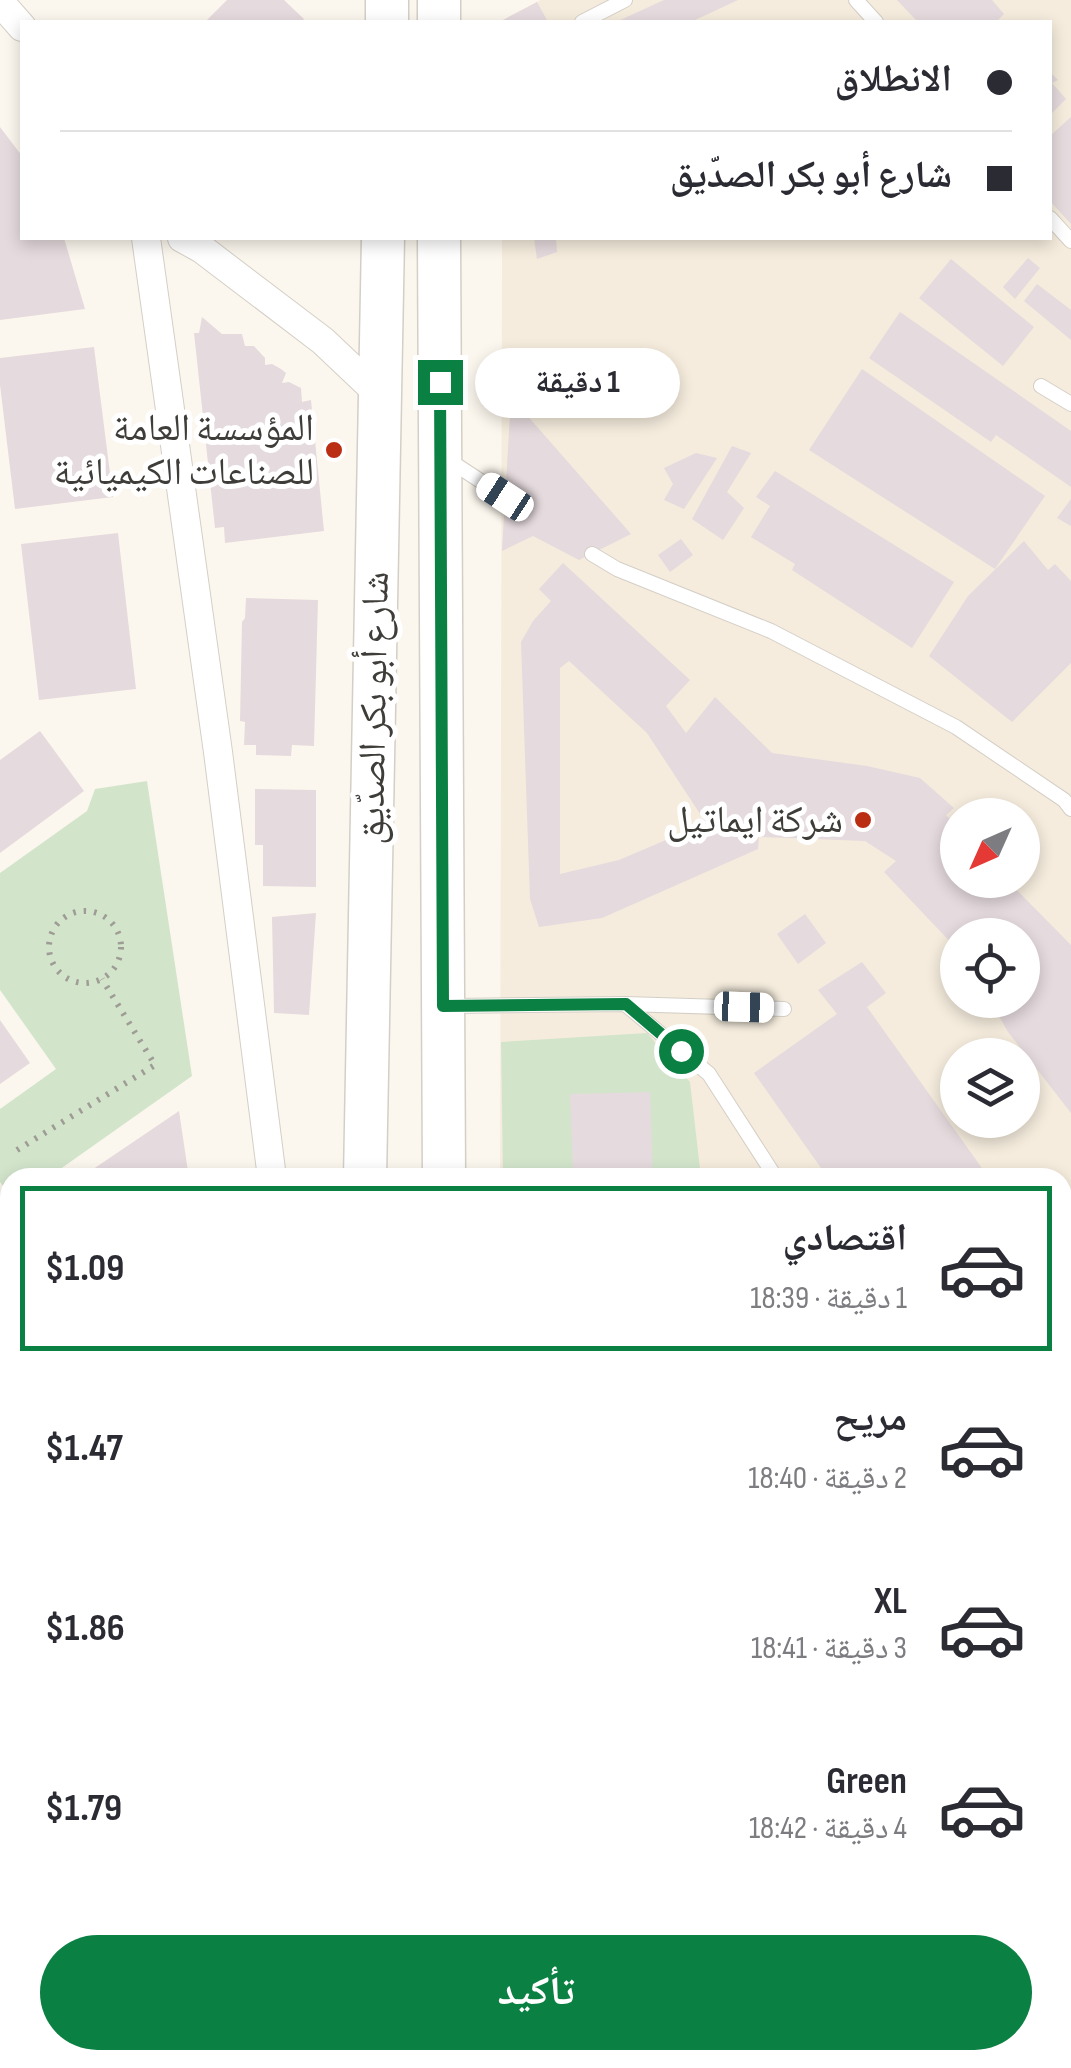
<!DOCTYPE html>
<html lang="ar">
<head>
<meta charset="utf-8">
<style>
	:root { --surface:#fff; --page:#f2f2f3; --text:#2b2b33; --muted:#7c7c81; --line:#e1e1e2; --accent:#0b8043 }
	body { margin:0; font-family:"Sofia Sans Condensed","Noto Naskh Arabic",sans-serif; background:var(--page); color:var(--text); direction:rtl; height:100vh; display:flex; flex-direction:column; font-size:38px; white-space:nowrap }
	* { box-sizing:border-box; margin:0 }
	p { font-size:32px; color:var(--muted) }
	.icon { flex:none; width:55px; height:55px; fill:none; stroke:currentColor; stroke-width:2; stroke-linecap:round; stroke-linejoin:round }
	.map { position:relative; flex:1; overflow:hidden; direction:ltr }
	.side { position:absolute; left:0px; top:1168px; width:1072px; height:902px; display:flex; flex-direction:column; background:var(--surface); border-radius:30px 30px 0 0; box-shadow:0 5px 15px #0003; direction:rtl }
	.side>* { flex:none }
	.hud { position:absolute; left:20px; top:20px; width:1032px; height:220px; border-radius:0px; box-shadow:0 5px 15px #0003; direction:rtl; display:grid; align-content:center; height:220px; padding:0 40px; background:var(--surface) }
	.needle { width:65px; rotate:225deg }
	.tools { position:absolute; left:940px; top:798px; display:grid; gap:20px }
	.tools a { display:grid; place-items:center; width:100px; height:100px; border-radius:50%; background:var(--surface); box-shadow:0 5px 15px #0003; font-size:50px }
	.end { position:absolute; width:45px; height:45px; margin:-22px; border:12px solid #0b8043; background:#fff; box-shadow:0 0 0 5px #fff }
	.from { border-radius:50% }
	.bubble { position:absolute; height:70px; border-radius:35px; background:var(--surface); box-shadow:0 5px 15px #0003; font-size:32px; font-weight:700; line-height:70px; text-align:center; direction:rtl }
	.car { position:absolute; width:30px; height:60px; margin:-30px -15px; border-radius:12px; box-shadow:0 0 8px 2px #0007; background:linear-gradient(#fff 24%,#345 0 40%,#fff 0 76%,#345 0 86%,#fff 0) }
	.hud b { display:flex; align-items:center; gap:35px; height:95px; font-size:38px }
	.hud b+b { border-top:2px solid var(--line) }
	.hud i { width:25px; height:25px; background:var(--text) }
	ul { padding:18px 0 0; list-style:none }
	li { display:flex; align-items:center; gap:30px; height:165px; margin:0 20px 15px; padding:0 20px; border:5px solid transparent; border-radius:0px }
	li div { flex:1 }
	li b { display:block; font-size:38px }
	li em { font-style:normal; font-weight:700 }
	li.on { border-color:var(--accent) }
	li>.icon { width:90px; height:90px; stroke-width:1.5 }
	.primary-button { display:flex; gap:20px; margin-top:auto; padding:20px 40px }
	.primary-button a { flex:1; height:115px; border-radius:60px; background:var(--accent); color:#fff; font-size:40px; font-weight:700; line-height:115px; text-align:center }
	.map>svg:first-child { display:block }
	.built { fill:#f5ecdd; fill-rule:evenodd }
	.green { fill:#d2e5cb }
	.building { fill:#e5dadd; fill-rule:evenodd }
	.lines { fill:none; stroke-linecap:round; stroke-linejoin:round }
	.lane-casing { stroke:#d4cfc6; stroke-width:16 }
	.street-casing { stroke:#d4cfc6; stroke-width:30 }
	.secondary-casing { stroke:#d4cfc6; stroke-width:40 }
	.primary-casing { stroke:#d4cfc6; stroke-width:45 }
	.path { stroke:#9f9c95; stroke-width:6; stroke-dasharray:2.5 8; stroke-linecap:butt }
	.lane { stroke:#fff; stroke-width:14 }
	.street { stroke:#fff; stroke-width:28 }
	.secondary { stroke:#fff; stroke-width:38 }
	.primary { stroke:#fff; stroke-width:42 }
	.route { stroke:#0b8043; stroke-width:12 }
	.poi-dot { fill:#ba2e13; stroke:#fff; stroke-width:4 }
	.labels { text-anchor:middle; dominant-baseline:central; stroke-width:10; stroke-linejoin:round; paint-order:stroke }
	.poi-label { font-size:38px; fill:#3f3d39; stroke:#fff; text-anchor:end }
	.street-label { font-size:38px; fill:#3f3d39; stroke:#fff }
</style>
</head>
<body>
<div class="map">
<svg width="1071" height="2068" viewBox="0 0 1071 2068">
	<rect width="100%" height="100%" fill="#fcf7ee"/>
	<!-- built -->
	<g class="built">
		<path d="M541,0H1071V2068H697L691,2060H1062V1178H500L502,238H1050V22H503V20ZM958,815H1022V880H958ZM958,935H1022V1000H958ZM958,1055H1022V1120H958Z"/>
		<path d="M0,1352L10,1372V2060H134L131,2068H0Z"/>
	</g>
	<!-- green -->
	<g class="green">
		<path d="M147,781L192,1076L49,1177L10,1178V1196L0,1182V1109L56,1069L0,990V873L87,811L95,789Z"/>
		<path d="M647,1033L690,1082L701,1177H503L501,1042Z"/>
		<path d="M10,1573V2013L0,1999V1579Z"/>
	</g>
	<!-- building -->
	<g class="building">
		<path d="M227,0H284L304,19L301,22H205Z"/>
		<path d="M664,0H738L691,22H616Z"/>
		<path d="M897,0H992L1004,14L996,22H924L917,21Z"/>
		<path d="M537,2L548,22H505L503,20Z"/>
		<path d="M1050,72L1058,80L1052,83L1066,99L1050,115Z"/>
		<path d="M1071,117V224L1050,201V136Z"/>
		<path d="M0,127L22,156V238H64L85,309L0,320Z"/>
		<path d="M534,238H556L557,252L537,259Z"/>
		<path d="M1028,258L1040,268L1015,299L1003,287Z"/>
		<path d="M951,259L1034,327L1003,366L919,298Z"/>
		<path d="M1037,284L1071,310V340L1024,301Z"/>
		<path d="M900,312L1071,431V487L996,435L991,442L869,358Z"/>
		<path d="M202,317L222,334H242L245,346H254L265,358V365L272,364L281,369L286,373L282,383L289,382L301,388L302,402L311,400L324,531L225,543L224,527L215,528L194,333H199Z"/>
		<path d="M94,347L113,497L15,509L0,385V358Z"/>
		<path d="M862,369L1045,496L995,569L809,450Z"/>
		<path d="M511,397L631,534L579,560L533,536L502,551Z"/>
		<path d="M732,446L751,453L727,492L744,508L723,540L692,519Z"/>
		<path d="M696,453L717,458L684,509L664,500L673,484L664,468Z"/>
		<path d="M775,471L954,582L912,648L792,570L795,564L751,537L770,506L756,497Z"/>
		<path d="M1071,499V526L1057,518Z"/>
		<path d="M118,533L136,689L39,700L21,544Z"/>
		<path d="M681,539L693,555L670,572L658,555Z"/>
		<path d="M1024,541L1048,570L1055,564L1071,581V663L1012,722L929,656L968,596Z"/>
		<path d="M563,563L690,680L666,706L686,733L715,697L772,753L867,766L920,778L954,808L946,815L958,827V880H1007L1071,945V1113L1008,1032L990,1000H1022V935H958V950L884,872L896,861L865,841L759,837L758,849L602,918L539,927L530,899L521,642L533,621L551,601L539,589ZM569,661L647,733L706,823L619,860L560,874V668Z"/>
		<path d="M246,598L318,600L314,746L292,745L291,756L256,755V745H244L245,722L240,721L242,622L245,618Z"/>
		<path d="M40,731L84,791L0,853V760Z"/>
		<path d="M255,789L316,790V887L263,886V845H255Z"/>
		<path d="M316,913L309,1015L274,1013L272,917Z"/>
		<path d="M805,914L826,943L798,964L777,934Z"/>
		<path d="M862,962L886,993L867,1007L989,1178H828L754,1073L837,1014L818,990Z"/>
		<path d="M0,1020L30,1063L0,1084Z"/>
		<path d="M650,1092L653,1178H573L570,1094Z"/>
		<path d="M179,1111L189,1178H80Z"/>
		<path d="M1071,1471V1637L1062,1625V1477Z"/>
		<path d="M1062,1836L1071,1848V1966L1062,1972Z"/>
		<path d="M715,2060H748L753,2068H721Z"/>
		<path d="M773,2060H807L812,2068H779Z"/>
		<path d="M828,2060H865L871,2068H834Z"/>
	</g>
	<g class="lines">
		<!-- lane casing -->
		<g class="lane-casing">
			<g id="lane">
				<path d="M856,0L876,22"/>
				<path d="M582,22L625,0"/>
				<path d="M1050,218L1071,241"/>
				<path d="M1041,386L1071,404"/>
				<path d="M447,459L505,497"/>
				<path d="M592,554L617,569L771,631L956,727L1064,800L1071,809"/>
				<path d="M625,1004L784,1009"/>
				<path d="M449,1006L625,1004L709,1074L776,1178"/>
				<path d="M0,1452L10,1468"/>
				<path d="M0,1538L10,1532"/>
				<path d="M1062,1718L1071,1731"/>
				<path d="M0,2052L28,2068"/>
				<path d="M760,2060L765,2068"/>
				<path d="M817,2060L823,2068"/>
				<path d="M911,2060L917,2068"/>
				<path d="M74,2068L82,2067L89,2060"/>
			</g>
		</g>
		<!-- street casing -->
		<g class="street-casing">
			<g id="street">
				<path d="M0,2L22,27"/>
				<path d="M146,238L218,752L272,1178"/>
				<path d="M182,238L202,249L323,341L380,395"/>
			</g>
		</g>
		<!-- secondary casing -->
		<g class="secondary-casing">
			<path id="secondary" d="M0,1272L10,1287"/>
		</g>
		<!-- primary casing -->
		<g class="primary-casing">
			<g id="primary">
				<path d="M387,22V0"/>
				<path d="M439,22V0"/>
				<path d="M439,238L444,1178"/>
				<path d="M365,1178L383,238"/>
				<path d="M555,2060L561,2068"/>
				<path d="M635,2060L641,2068"/>
				<path d="M185,2068L189,2060"/>
				<path d="M282,2068L285,2060"/>
			</g>
		</g>
		<!-- path -->
		<g class="path">
			<circle cx="85" cy="947" r="36"/>
			<path d="M17,1150L155,1065L102,979"/>
		</g>
		<!-- lane -->
		<use href="#lane" class="lane"/>
		<!-- street -->
		<use href="#street" class="street"/>
		<!-- secondary -->
		<use href="#secondary" class="secondary"/>
		<!-- primary -->
		<use href="#primary" class="primary"/>
	</g>
	<g class="lines">
		<!-- route -->
		<path class="route" d="M440,382L443,1006L626,1004L681,1051"/>
	</g>
	<!-- markers -->
	<g class="poi-dot">
		<circle cx="334" cy="450" r="10"/>
		<circle cx="863" cy="820" r="10"/>
	</g>
	<g class="labels">
		<!-- poi labels -->
		<g class="poi-label">
			<text x="314" y="428">المؤسسة العامة<tspan x="314" dy="44">للصناعات الكيميائية</tspan></text>
			<text x="843" y="820">شركة ايماتيل</text>
		</g>
		<!-- street labels -->
		<g class="street-label">
			<text transform="translate(374 708) rotate(-89)">شارع أبو بكر الصدّيق</text>
		</g>
	</g>
</svg>
<div class="tools">
<a><svg class="needle" viewBox="-14 -14 28 28"><path d="M0-13l5 13h-10z" fill="#e53935"/><path d="M0 13l5-13h-10z" fill="#7c7c81"/></svg></a>
<a><svg class="icon" aria-label="locate" viewBox="0 0 24 24"><circle cx="12" cy="12" r="6"/><path d="M12 2v4M12 18v4M2 12h4M18 12h4"/></svg></a>
<a><svg class="icon" aria-label="layers" viewBox="0 0 24 24"><path d="M12 4l9 5-9 5-9-5zM3 14l9 5 9-5"/></svg></a>
</div>
<i class="end from" style="left:681px;top:1051px"></i>
<i class="end" style="left:440px;top:382px"></i>
<div class="bubble" style="left:475px;top:348px;width:205px">1 دقيقة</div>
<i class="car" style="left:505px;top:497px;rotate:303deg"></i>
<i class="car" style="left:744px;top:1007px;rotate:92deg"></i>
<div class="hud">
<b><i class="from"></i>الانطلاق</b>
<b><i></i>شارع أبو بكر الصدّيق</b>
</div>
<section class="side">
<ul>
<li class="on"><svg class="icon" aria-label="car" viewBox="0 0 24 24"><path d="M5 17H2v-5l4-1 3-4h7l3 4 3 1v5h-3M9 17h6M6 11h13"/><circle cx="7" cy="17" r="2"/><circle cx="17" cy="17" r="2"/></svg><div><b>اقتصادي</b><p>1 دقيقة · 18:39</p></div><em>$1.09</em></li>
<li><svg class="icon" aria-label="car" viewBox="0 0 24 24"><path d="M5 17H2v-5l4-1 3-4h7l3 4 3 1v5h-3M9 17h6M6 11h13"/><circle cx="7" cy="17" r="2"/><circle cx="17" cy="17" r="2"/></svg><div><b>مريح</b><p>2 دقيقة · 18:40</p></div><em>$1.47</em></li>
<li><svg class="icon" aria-label="car" viewBox="0 0 24 24"><path d="M5 17H2v-5l4-1 3-4h7l3 4 3 1v5h-3M9 17h6M6 11h13"/><circle cx="7" cy="17" r="2"/><circle cx="17" cy="17" r="2"/></svg><div><b>XL</b><p>3 دقيقة · 18:41</p></div><em>$1.86</em></li>
<li><svg class="icon" aria-label="car" viewBox="0 0 24 24"><path d="M5 17H2v-5l4-1 3-4h7l3 4 3 1v5h-3M9 17h6M6 11h13"/><circle cx="7" cy="17" r="2"/><circle cx="17" cy="17" r="2"/></svg><div><b>Green</b><p>4 دقيقة · 18:42</p></div><em>$1.79</em></li>
</ul>
<div class="primary-button"><a>تأكيد</a></div>
</section>
</div>
</body>
</html>
